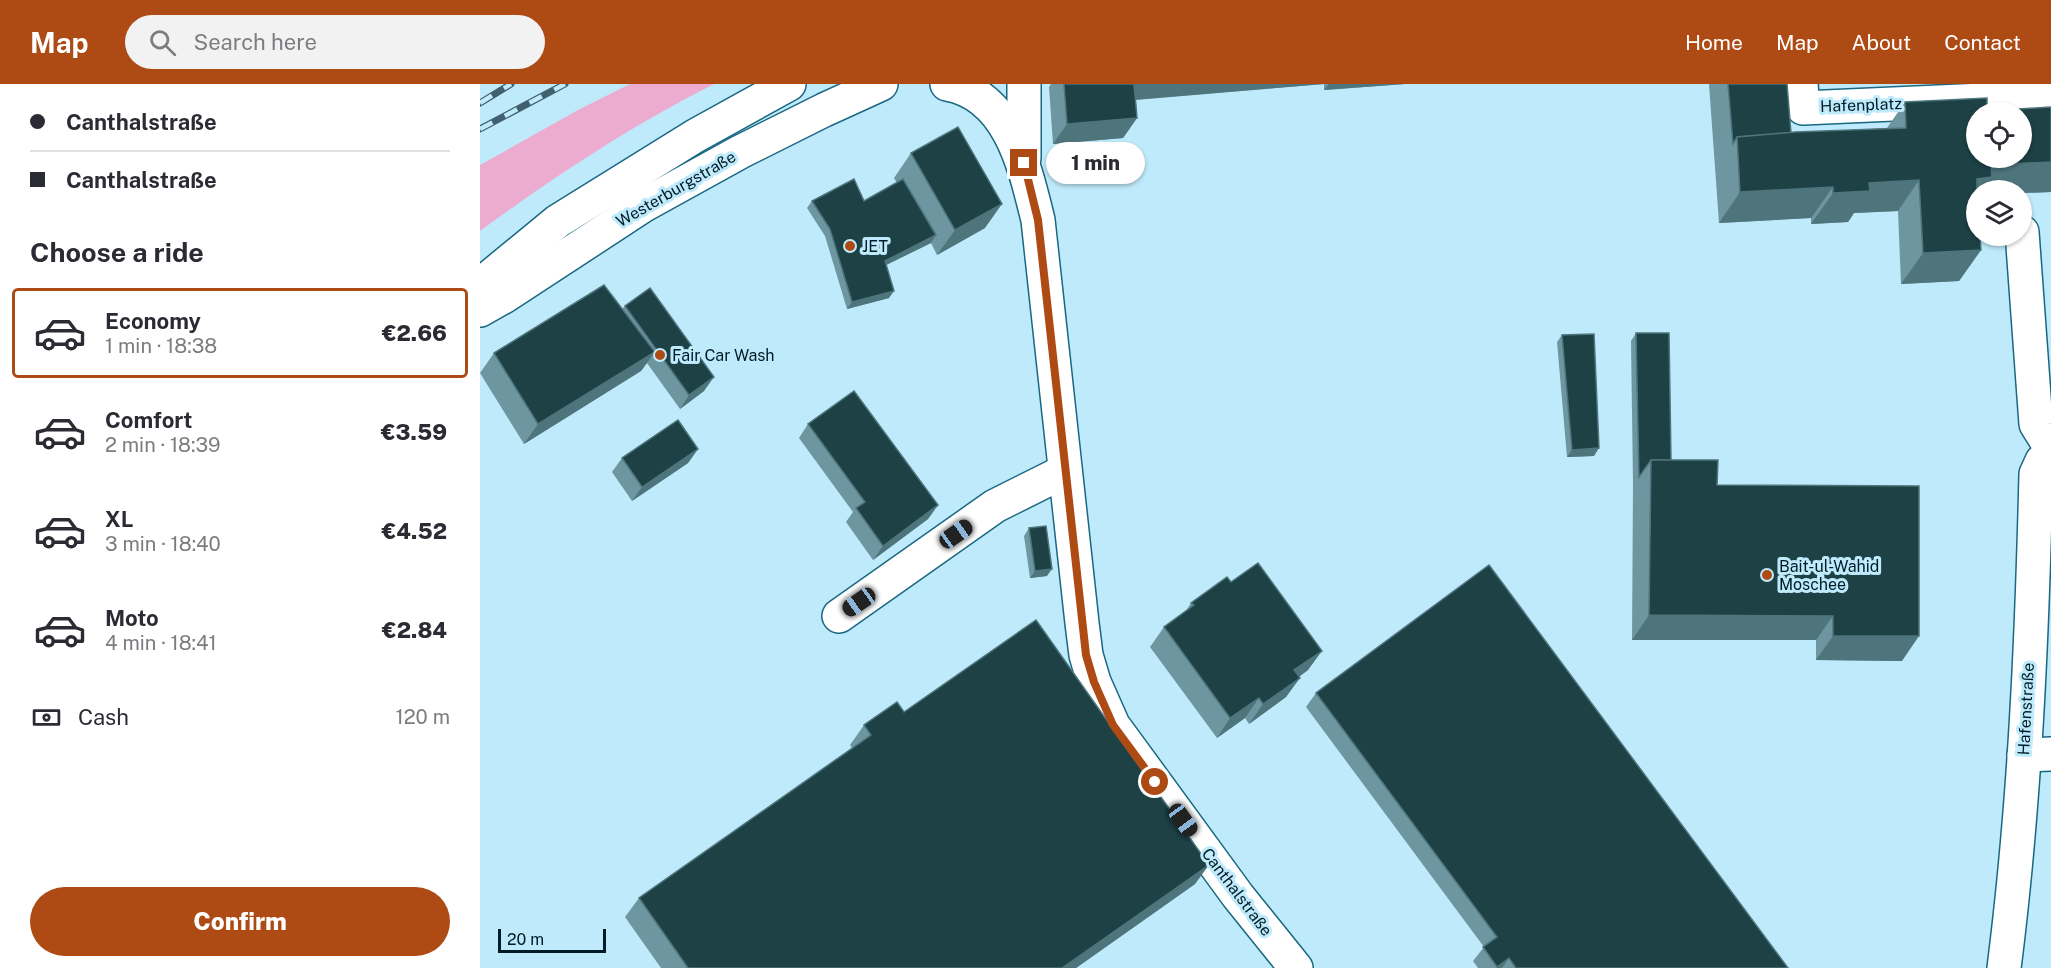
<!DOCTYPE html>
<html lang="en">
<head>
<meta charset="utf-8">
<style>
	:root { --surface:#fff; --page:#f2f2f3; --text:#2b2b33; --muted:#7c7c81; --line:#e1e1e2; --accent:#ae4b14 }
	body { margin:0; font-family:"Public Sans",sans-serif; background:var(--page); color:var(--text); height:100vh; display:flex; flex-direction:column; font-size:22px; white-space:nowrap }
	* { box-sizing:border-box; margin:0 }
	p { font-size:20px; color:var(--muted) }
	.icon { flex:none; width:33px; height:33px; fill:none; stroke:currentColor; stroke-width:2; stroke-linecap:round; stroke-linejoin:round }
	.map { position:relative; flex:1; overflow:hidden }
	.drawer { display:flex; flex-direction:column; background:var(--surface); width:480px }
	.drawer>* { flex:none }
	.hud { display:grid; align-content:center; height:132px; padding:0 30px; background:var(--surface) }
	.tools { position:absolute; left:1486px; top:18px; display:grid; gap:12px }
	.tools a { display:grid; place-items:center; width:66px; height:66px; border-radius:50%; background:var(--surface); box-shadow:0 2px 4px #0004; font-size:30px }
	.scale { position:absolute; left:18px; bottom:15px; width:108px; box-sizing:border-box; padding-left:6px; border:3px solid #001c26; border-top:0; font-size:16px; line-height:21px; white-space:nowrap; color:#001c26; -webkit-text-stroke:4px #bfeafb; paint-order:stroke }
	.end { position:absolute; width:27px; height:27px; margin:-14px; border:8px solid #ae4b14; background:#fff; box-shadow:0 0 0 3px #fff }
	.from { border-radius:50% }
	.bubble { position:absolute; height:42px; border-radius:21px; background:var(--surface); box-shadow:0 2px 4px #0004; font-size:20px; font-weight:800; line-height:42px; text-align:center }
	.car { position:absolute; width:18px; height:36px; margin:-18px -9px; border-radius:8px; box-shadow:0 0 4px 2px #0007; background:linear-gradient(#222 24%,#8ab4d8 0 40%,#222 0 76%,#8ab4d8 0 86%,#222 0) }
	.hud b { display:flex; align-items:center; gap:21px; height:57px; font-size:22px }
	.hud b+b { border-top:2px solid var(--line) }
	.hud i { width:15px; height:15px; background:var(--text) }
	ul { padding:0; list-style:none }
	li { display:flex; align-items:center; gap:18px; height:90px; margin:0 12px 9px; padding:0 18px; border:3px solid transparent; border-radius:6px }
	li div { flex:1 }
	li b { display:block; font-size:22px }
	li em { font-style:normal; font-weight:800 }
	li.current { border-color:var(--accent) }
	li>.icon { width:54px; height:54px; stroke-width:1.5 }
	h2 { padding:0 30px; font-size:27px; line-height:72px }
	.pay { display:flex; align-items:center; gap:15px; height:66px; padding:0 30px; font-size:22px }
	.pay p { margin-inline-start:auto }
	.primary-button { display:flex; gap:12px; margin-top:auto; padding:12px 30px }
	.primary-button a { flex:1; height:69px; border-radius:36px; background:var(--accent); color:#fff; font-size:24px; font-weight:800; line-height:69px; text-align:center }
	header { display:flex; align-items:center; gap:36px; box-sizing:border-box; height:84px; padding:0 30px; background:var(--accent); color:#fff }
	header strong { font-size:28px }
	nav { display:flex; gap:33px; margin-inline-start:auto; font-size:21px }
	.search { width:420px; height:54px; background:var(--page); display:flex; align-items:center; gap:15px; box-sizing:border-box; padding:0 21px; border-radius:33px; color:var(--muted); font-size:22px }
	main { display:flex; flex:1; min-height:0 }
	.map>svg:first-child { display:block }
	.green { fill:#ecaccf }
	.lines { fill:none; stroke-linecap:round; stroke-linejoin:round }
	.minor-casing { stroke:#196881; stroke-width:36 }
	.major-casing { stroke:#196881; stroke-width:36 }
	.minor { stroke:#fff; stroke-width:33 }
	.major { stroke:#fff; stroke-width:33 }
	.rail-casing { stroke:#40616d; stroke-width:7 }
	.rail { stroke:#bfeafb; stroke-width:4.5; stroke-dasharray:14; stroke-linecap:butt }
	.wall { fill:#6e96a0 }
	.shaded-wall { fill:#4e747c }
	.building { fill:#1d4145; stroke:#4e747c; stroke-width:1.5; fill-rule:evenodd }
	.route { stroke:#ae4b14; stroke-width:8 }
	.poi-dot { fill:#ae4b14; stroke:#bfeafb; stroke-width:2 }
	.labels { text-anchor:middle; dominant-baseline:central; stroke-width:6; stroke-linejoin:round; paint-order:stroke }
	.street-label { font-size:16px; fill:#001c26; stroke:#bfeafb }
	.poi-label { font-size:16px; fill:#001c26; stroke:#bfeafb; text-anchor:start }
</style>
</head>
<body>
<header>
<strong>Map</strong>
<div class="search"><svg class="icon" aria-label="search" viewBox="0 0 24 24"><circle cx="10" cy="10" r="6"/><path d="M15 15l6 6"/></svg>Search here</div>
<nav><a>Home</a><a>Map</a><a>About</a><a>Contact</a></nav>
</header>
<main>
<section class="drawer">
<div class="hud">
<b><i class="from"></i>Canthalstraße</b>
<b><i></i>Canthalstraße</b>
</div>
<h2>Choose a ride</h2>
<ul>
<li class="current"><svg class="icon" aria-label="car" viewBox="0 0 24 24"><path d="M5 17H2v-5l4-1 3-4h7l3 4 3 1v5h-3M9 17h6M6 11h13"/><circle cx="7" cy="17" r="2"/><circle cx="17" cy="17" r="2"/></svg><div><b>Economy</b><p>1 min · 18:38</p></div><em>€2.66</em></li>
<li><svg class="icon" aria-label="car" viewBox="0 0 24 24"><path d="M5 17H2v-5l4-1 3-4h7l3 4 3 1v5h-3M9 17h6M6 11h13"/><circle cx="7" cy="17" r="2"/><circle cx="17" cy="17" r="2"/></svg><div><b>Comfort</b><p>2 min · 18:39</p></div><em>€3.59</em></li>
<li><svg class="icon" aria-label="car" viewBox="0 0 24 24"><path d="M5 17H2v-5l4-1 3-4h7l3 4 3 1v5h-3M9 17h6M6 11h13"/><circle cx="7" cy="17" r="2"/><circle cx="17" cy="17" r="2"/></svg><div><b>XL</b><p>3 min · 18:40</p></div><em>€4.52</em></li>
<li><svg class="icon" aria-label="car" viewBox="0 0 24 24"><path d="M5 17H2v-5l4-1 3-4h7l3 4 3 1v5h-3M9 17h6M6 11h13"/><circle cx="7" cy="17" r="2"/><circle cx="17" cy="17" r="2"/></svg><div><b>Moto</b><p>4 min · 18:41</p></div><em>€2.84</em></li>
</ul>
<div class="pay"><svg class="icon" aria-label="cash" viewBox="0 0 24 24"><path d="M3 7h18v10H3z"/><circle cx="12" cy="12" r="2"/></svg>Cash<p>120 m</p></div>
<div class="primary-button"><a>Confirm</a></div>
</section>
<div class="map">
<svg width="1571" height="884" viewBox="0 0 1571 884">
	<rect width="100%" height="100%" fill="#bfeafb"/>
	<!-- green -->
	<path class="green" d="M150,0H234C151,42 75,92 0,147V81L98,26Z"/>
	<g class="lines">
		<!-- minor casing -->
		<g class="minor-casing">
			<g id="minor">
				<path d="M467,0C530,11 545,84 558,136L602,539L606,571L614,598L633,641L758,812L816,884"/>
				<path d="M1321,0L1323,24L1571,13"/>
				<path d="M544,74V0"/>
				<path d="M1542,148L1556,340L1571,364"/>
				<path d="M359,532L515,422L585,387"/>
				<path d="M1544,671L1571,670"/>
				<path d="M1524,884C1545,720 1552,554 1556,390L1562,377L1571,370"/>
			</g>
		</g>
		<!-- major casing -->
		<g class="major-casing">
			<g id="major">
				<path d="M0,201L78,137L215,52L309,0"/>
				<path d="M0,226L25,212L164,121L260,68L344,26L401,0"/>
			</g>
		</g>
		<!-- minor -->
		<use href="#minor" class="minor"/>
		<!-- major -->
		<use href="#major" class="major"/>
		<!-- rail casing -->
		<g class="rail-casing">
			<g id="rail">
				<path d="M0,19L31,0"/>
				<path d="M0,45L85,0"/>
			</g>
		</g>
		<!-- rail -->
		<use href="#rail" class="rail"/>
	</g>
	<!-- wall -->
	<g class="wall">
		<path d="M571,0H925L844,6V0L656,16L657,34L643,54L573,60L569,3Z"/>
		<path d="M1229,0H1307L1311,49L1407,44L1425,18L1507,27L1571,108L1542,109V106H1497L1501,166L1479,197L1421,200L1418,127L1374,129L1368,138L1331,140V134L1239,139Z"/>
		<path d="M431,69L505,144L457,171L451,159L406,181L409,214L367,225L345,152L327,124L332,117H384L417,99L414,94Z"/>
		<path d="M145,222L224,307L200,325L167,279L161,287L44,360L0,289L14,269L142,225Z"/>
		<path d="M1156,249L1191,376L1237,401L1422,577L1336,576V556H1152L1153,400L1151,257Z"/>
		<path d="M1082,251L1114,372L1087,373L1077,258Z"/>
		<path d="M328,340L458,421L448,435L393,476L366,438L373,428L319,354Z"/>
		<path d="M218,365L208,379L152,417L132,388L142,374Z"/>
		<path d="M549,444L567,492L550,494L544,452Z"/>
		<path d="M751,498L828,586L819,593L806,613L769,640L765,634L737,654L670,563L684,543L706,527L711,519Z"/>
		<path d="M836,609L1308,884H998L993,877L1004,863L826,623Z"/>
		<path d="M424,628L715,800L596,884H181L145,833L159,814L372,664L370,661L384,641Z"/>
	</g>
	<!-- shaded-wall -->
	<g class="shaded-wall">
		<path d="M652,0H844L640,17Z"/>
		<path d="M849,0H925L844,6Z"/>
		<path d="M657,34L643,54L573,60L587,40Z"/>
		<path d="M1571,78V108L1542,109V106H1497V95L1511,81Z"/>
		<path d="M1439,96L1418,127L1374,129L1368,138L1331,140L1353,109L1389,99Z"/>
		<path d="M1353,103L1331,134L1239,139L1260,108Z"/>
		<path d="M522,120L505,144L457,171L475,146Z"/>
		<path d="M456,151L451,159L400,184L405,177Z"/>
		<path d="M1501,166L1479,197L1421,200L1443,169Z"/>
		<path d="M414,207L409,214L367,225L372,218Z"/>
		<path d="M175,268L161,287L44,360L58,340Z"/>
		<path d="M234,293L224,307L200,325L209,311Z"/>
		<path d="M1119,364L1114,372L1087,373L1092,366Z"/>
		<path d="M218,365L208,379L152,417L162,403Z"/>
		<path d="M458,421L448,435L393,476L403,462Z"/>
		<path d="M572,485L567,492L550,494L555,487Z"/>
		<path d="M1169,531L1353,532L1336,556H1152Z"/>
		<path d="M1353,552H1439L1422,577L1336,576Z"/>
		<path d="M842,567L828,586L800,606L814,586Z"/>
		<path d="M820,594L806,613L769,640L783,620Z"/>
		<path d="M779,614L765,634L737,654L750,634Z"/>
		<path d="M729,781L715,800L596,884H582Z"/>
		<path d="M1029,874L1022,884H1017V883Z"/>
	</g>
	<!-- building -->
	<g class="building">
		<path d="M584,0H654L657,34L587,40Z"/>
		<path d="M1248,0H1307L1311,49L1257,53L1253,60Z"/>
		<path d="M1507,14V27L1571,23V78L1511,81L1512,93L1497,95V152H1500L1501,166L1443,169L1439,96L1389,99L1390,107L1353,109V103L1260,108L1257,53L1315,48L1426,44L1425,18ZM1497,28H1542V74H1497Z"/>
		<path d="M478,43L522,120L475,146L431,69Z"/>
		<path d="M374,95L384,117L423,95L456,151L405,177L414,207L372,218L350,145L332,117Z"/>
		<path d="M124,201L175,268L58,340L14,269Z"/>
		<path d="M170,204L234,293L209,311L145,222Z"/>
		<path d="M1156,249H1189L1191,376H1171L1159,393Z"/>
		<path d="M1114,250L1119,364L1092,366L1082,251Z"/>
		<path d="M374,307L458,421L403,462L376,424L385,418L328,340Z"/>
		<path d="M198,336L218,365L162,403L142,374Z"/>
		<path d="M1171,376H1238L1237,401L1439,402V552H1353V532L1169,531Z"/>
		<path d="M566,442L572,485L555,487L549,444Z"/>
		<path d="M778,479L842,567L814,586L820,594L783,620L779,614L750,634L684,543L714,521L711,519L747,493L751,498Z"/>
		<path d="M1009,481L1308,884H1036L1029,874L1017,883L1003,863L1017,853L836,609Z"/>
		<path d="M556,536L729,781L582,884H208L159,814L391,651L384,641L417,618L424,628Z"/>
	</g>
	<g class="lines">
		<!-- route -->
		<path class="route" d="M544,79L558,136L606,571L614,598L633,641L675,698"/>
	</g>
	<!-- markers -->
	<g class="poi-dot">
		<circle cx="370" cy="162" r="6"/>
		<circle cx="180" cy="271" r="6"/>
		<circle cx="1287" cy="491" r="6"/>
	</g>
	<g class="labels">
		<!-- street labels -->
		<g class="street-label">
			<text transform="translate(1381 21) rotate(-2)">Hafenplatz</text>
			<text transform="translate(196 105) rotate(-30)">Westerburgstraße</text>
			<text transform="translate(1546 625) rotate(-87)">Hafenstraße</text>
			<text transform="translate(757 808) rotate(53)">Canthalstraße</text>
		</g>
		<!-- poi labels -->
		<g class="poi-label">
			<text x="382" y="162">JET</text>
			<text x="192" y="271">Fair Car Wash</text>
			<text x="1299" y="482">Bait-ul-Wahid<tspan x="1299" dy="18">Moschee</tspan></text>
		</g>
	</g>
</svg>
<div class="tools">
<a><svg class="icon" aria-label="locate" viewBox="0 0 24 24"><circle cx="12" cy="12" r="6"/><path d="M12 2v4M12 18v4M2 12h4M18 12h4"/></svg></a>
<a><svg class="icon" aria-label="layers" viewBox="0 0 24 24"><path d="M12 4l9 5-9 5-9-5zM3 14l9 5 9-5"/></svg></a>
</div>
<div class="scale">20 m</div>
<i class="end from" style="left:675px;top:698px"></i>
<i class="end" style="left:544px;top:79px"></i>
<div class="bubble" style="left:566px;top:58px;width:99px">1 min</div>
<i class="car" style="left:476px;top:450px;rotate:55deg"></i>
<i class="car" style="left:379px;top:518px;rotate:235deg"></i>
<i class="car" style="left:703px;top:736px;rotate:144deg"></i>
</div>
</main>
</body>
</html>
